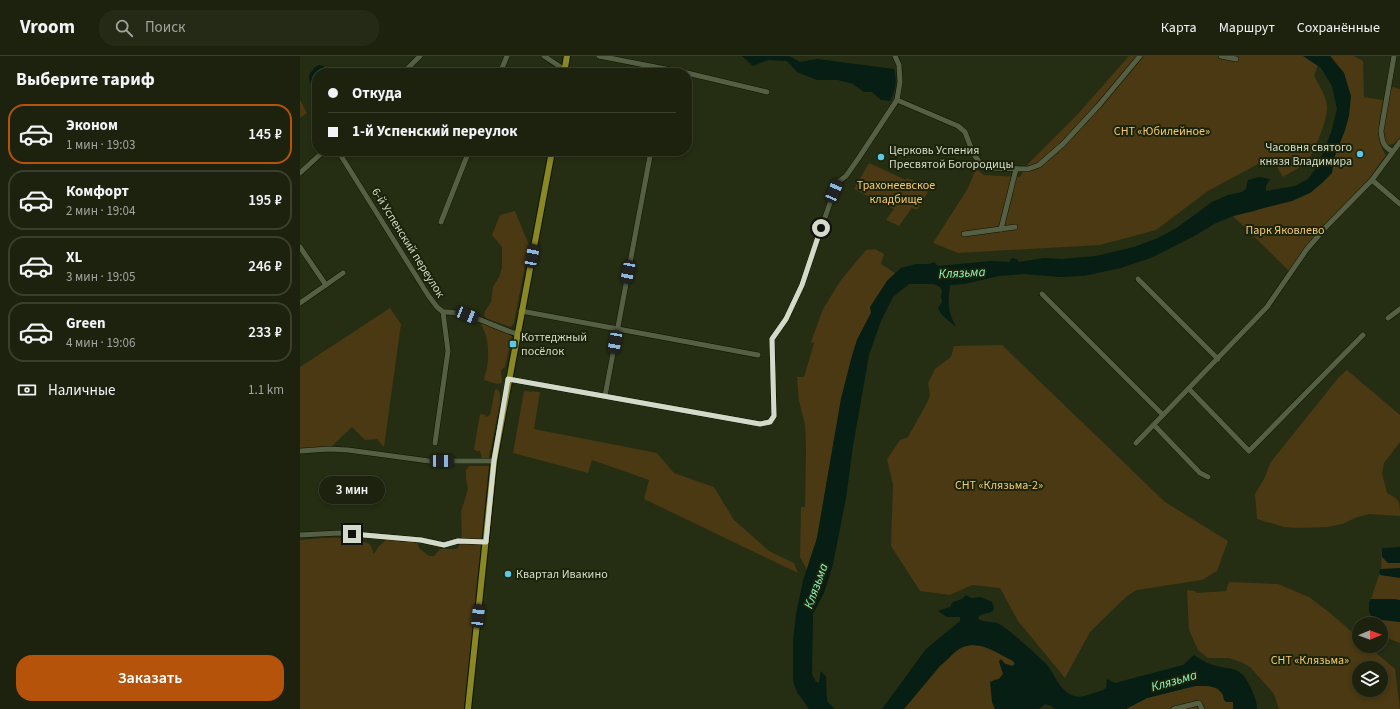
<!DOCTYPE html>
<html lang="ru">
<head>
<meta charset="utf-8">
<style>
	:root { --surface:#1c220e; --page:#252a17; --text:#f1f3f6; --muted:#a0a49e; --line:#3a3f2e; --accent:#b45309 }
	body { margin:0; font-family:"Source Sans 3",sans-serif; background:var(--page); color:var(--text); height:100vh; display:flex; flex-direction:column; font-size:15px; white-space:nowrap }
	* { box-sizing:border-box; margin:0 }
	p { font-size:13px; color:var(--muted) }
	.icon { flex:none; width:22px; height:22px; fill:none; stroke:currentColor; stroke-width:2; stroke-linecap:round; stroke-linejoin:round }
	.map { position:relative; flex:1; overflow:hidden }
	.sheet { display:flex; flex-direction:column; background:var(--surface); width:300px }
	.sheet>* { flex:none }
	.banner { position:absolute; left:12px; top:12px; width:380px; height:88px; border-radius:16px; box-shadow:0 2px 6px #0003,0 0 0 1px var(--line); display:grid; align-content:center; height:88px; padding:0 16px; background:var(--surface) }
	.needle { width:26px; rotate:89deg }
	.fabs { position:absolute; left:1052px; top:561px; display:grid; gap:8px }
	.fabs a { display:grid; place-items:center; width:36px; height:36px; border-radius:50%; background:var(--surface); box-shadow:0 2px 6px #0003,0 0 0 1px var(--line); font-size:20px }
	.end { position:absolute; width:18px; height:18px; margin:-9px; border:5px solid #d4daca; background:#111; box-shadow:0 0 0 2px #111 }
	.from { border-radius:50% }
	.bubble { position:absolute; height:28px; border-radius:14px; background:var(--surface); box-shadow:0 2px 6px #0003,0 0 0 1px var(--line); font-size:13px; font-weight:600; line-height:28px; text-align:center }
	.car { position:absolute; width:12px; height:24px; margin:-12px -6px; border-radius:5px; box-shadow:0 0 3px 1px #0007; background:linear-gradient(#222 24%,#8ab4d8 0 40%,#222 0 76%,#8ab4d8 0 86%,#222 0) }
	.banner b { display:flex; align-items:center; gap:14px; height:38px; font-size:15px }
	.banner b+b { border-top:1px solid var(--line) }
	.banner i { width:10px; height:10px; background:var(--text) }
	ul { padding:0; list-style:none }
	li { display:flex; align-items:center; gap:12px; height:60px; margin:0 8px 6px; padding:0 8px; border:2px solid var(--line); border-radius:16px }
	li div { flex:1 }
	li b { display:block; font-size:15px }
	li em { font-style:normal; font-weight:600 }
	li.current { border-color:var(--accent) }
	li>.icon { width:36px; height:36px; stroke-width:1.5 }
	h2 { padding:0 16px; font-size:18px; line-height:48px }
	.pay { display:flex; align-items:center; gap:10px; height:44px; padding:0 16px; font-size:15px }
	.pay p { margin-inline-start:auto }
	.cta { display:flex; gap:8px; margin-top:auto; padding:8px 16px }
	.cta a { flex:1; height:46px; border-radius:16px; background:var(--accent); color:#fff; font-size:16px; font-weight:600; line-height:46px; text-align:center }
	header { display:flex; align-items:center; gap:24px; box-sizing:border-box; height:56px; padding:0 20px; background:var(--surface); border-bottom:1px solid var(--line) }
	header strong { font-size:19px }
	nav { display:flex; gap:22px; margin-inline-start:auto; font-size:14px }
	.search { width:280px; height:36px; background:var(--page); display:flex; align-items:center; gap:10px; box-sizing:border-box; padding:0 14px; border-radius:16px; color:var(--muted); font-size:15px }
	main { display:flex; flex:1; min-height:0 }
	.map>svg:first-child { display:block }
	.green { fill:#4a3912; fill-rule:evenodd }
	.water { fill:#061e13 }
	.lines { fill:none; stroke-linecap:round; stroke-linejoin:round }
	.minor-casing { stroke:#0e1500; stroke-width:6 }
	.major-casing { stroke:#0e1500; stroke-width:8 }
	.minor { stroke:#555f43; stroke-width:5 }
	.major { stroke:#8a8725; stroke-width:6 }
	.route { stroke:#d4daca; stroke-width:5 }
	.poi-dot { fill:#5bc8e7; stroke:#1b2309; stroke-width:1.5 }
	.labels { text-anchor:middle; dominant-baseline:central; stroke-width:4; stroke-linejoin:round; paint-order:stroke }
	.park-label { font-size:12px; fill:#f6c96b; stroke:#1b2309 }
	.poi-label { font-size:12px; fill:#d4daca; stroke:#1b2309; text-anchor:start }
	.street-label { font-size:12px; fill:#d4daca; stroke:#1b2309 }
	.water-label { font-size:13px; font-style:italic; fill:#8cf7c4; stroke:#1b2309 }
</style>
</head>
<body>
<header>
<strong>Vroom</strong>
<div class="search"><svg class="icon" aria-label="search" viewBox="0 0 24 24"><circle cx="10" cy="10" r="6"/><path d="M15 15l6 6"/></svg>Поиск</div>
<nav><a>Карта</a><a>Маршрут</a><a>Сохранённые</a></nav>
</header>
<main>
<section class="sheet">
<h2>Выберите тариф</h2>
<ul>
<li class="current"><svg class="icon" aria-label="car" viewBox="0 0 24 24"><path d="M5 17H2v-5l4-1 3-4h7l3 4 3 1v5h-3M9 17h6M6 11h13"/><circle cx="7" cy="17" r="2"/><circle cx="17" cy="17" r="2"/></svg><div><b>Эконом</b><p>1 мин · 19:03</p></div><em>145 ₽</em></li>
<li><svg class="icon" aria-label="car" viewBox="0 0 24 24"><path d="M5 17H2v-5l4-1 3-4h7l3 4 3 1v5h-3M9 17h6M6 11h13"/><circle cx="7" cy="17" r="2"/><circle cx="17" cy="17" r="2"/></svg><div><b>Комфорт</b><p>2 мин · 19:04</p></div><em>195 ₽</em></li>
<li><svg class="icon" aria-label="car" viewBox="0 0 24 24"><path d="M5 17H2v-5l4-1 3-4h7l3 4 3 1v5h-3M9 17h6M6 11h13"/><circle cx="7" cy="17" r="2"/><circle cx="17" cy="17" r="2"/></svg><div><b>XL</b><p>3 мин · 19:05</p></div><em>246 ₽</em></li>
<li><svg class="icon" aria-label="car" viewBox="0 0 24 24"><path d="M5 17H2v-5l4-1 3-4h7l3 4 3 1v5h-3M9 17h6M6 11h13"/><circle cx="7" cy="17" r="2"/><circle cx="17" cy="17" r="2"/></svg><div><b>Green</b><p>4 мин · 19:06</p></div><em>233 ₽</em></li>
</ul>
<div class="pay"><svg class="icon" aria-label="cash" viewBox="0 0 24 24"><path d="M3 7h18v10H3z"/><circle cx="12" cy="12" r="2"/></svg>Наличные<p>1.1 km</p></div>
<div class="cta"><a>Заказать</a></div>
</section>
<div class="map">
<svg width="1100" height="653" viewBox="0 0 1100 653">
	<rect width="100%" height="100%" fill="#252d13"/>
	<!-- green -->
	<g class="green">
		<path d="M829,0H1021L1014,20C1019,29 1026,40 1027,51C1028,62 1014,99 1006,106C1000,112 990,117 983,121L977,111L972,109L958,108L908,135L856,174L800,189L658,197L633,187L668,132L676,113L684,119L720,121L728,108L777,59Z"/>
		<path d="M1030,0H1054L1063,5L1064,41L1083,44C1080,62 1074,83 1086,99L1069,123L1024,169L1005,192L989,215L933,160L955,155L1032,117L1034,102L1045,74L1044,17Z"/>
		<path d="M1093,31L1100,33V82C1091,92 1086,91 1083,78L1090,32Z"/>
		<path d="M0,44L7,57L0,62Z"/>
		<path d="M569,107L606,124L607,122L620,127L628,136L617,154L612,152L599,170L586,164L594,153L554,133Z"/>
		<path d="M215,155L229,189L214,267L211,271L188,263L184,260L185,255L191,246L193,231L199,221L202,212V191L192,179L200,159Z"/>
		<path d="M575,193L584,198L581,208L595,217L587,225L557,284L552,300L541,343L517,482L507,514L500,501L501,451H505L506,392L505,369L499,345L497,321H504L514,287L511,286L523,253L541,224L566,194Z"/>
		<path d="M90,252L101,268L84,391L77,383L65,384L52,371L29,393L0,394V311Z"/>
		<path d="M183,267L212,280L205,311L201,314L202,327L197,328L184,324C184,320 186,317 187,312C189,298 189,281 181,269Z"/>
		<path d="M702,289L865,446L928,485L917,515L902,524L837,534L827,540L790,576L765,622L718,565L700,532L672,529L650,539L620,535L591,490L593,429L587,403L600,384L608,381L628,345L630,338L628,327L635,313L651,301L654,290Z"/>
		<path d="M1047,314L1100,359V386L1084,407L1082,417L1087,437C1100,444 1100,445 1100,460L1069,458L1055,462L1042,468L1028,471L998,472L984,471L957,463L955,438L965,421L970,407L1039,321Z"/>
		<path d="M197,333L200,337V346L189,402L187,403L182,402L180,395H176L174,393L180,358L185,359L186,361L190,359L195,334Z"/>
		<path d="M224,335L240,336L234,373L357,397L374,417L414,431L434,464L469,495L494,507L498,517L344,443L349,424L292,404L288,417L213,397Z"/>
		<path d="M169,410H189L164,653H0V484C24,482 47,479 70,488L74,498L79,490L87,483L102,486L113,485L118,488L119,492L129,500H134L140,493H157L162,485L161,456L168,433L166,423V414Z"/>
		<path d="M1100,491V587L1081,580V568H1070L1072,563L1069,556V546L1071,543L1081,513L1082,492Z"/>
		<path d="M929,526L978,528L1009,541L1029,556L1059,582V590H1068L1095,613L1100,653H979L974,638L950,611L941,606L929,602H908L898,594L889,574L887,534L895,535L897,537L926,535ZM1059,612H1081V634H1059Z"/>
		<path d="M671,589L684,590L713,605L715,608L712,610L699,605L703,618L699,623L693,624L692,646L695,653H604L640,609C653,601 654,592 671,589Z"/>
		<path d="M895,630C907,630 922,629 924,644L933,646V653H826L847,642Z"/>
	</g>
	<!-- water -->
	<g class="water">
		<path d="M442,0H489L500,6L517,3L594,13C597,25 596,34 590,45L581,44L572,36H564L553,28L538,24H517L497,16L487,5L468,4L453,10Z"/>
		<path d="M1003,0H1030L1044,17L1051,40L1049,60L1045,74L1034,102L1032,117L1022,127L1010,137L992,145L933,160L914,168L896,179L853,201L821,212L783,220L759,221L724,218L699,220L664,228L650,229C648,248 647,254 656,271L642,259L638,252L642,246L641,241L642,234L640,231L634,228H609L593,241L581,265L569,299L553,390L546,442L533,508L524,537L513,558L512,618L516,626H519L521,615L526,621L527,645L535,653H509L497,636L493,625V585L496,558L503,525L517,482L541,343L552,300L557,284L571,257L570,251L587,225L601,212L616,208H629L634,206L638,210L691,205L709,206L712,202L717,203L719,206L744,202L762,203L796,200L834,191L858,182L878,171L912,146L928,139L942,136L946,133L948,124L959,121L970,123L966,130V135L995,130L1008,123L1017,111L1031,77L1037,53L1032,30L1021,12Z"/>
		<path d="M19,9L24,10L25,17H17V29H14L10,27L9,19L15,11Z"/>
		<path d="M1100,491V507H1088L1082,501V492Z"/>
		<path d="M1100,512V522L1080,519L1079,516L1081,513Z"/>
		<path d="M666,539L671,542L681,541L692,546L694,552L693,555C688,558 683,557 679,560L678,563C685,567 693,565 699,568C706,571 743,604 748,610C756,621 760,635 774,640C782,643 795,636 803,634L806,632L807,623L815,627L883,609L894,599C900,603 906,607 913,609C934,615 940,609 951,632C954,640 957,645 957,653H933V646H926L924,644L923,638L917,632L909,630H895L847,642L826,653H754L751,650L745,648L739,653H695L692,646L690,626L699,623L703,618L699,605L701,603L705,608L712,610L715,608L713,605C697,597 677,582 659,593C652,597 647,605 640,610L604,653H582L626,593L660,565V561H647L638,555L650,551L653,546L662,543Z"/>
		<path d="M1071,543H1094L1100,544V566L1072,563L1069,556V546Z"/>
	</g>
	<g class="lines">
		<!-- minor casing -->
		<g class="minor-casing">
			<g id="minor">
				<path d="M244,0L265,14"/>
				<path d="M299,0L386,17"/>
				<path d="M921,0L936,3"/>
				<path d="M103,17L120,0"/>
				<path d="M200,17L207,0"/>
				<path d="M387,17L467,36"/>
				<path d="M597,44L658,70L665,76L673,97L680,107L687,112L728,113L739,109L763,88L800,48L840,0"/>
				<path d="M38,95L128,239L137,251L143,256L148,295L135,387"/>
				<path d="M1092,95C1083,91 1082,84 1081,75L1094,0"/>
				<path d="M0,117L24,95"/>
				<path d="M1072,124L1100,148"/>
				<path d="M141,166L169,95"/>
				<path d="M701,173L716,113"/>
				<path d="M664,178L715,171"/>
				<path d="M0,191L26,229"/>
				<path d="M838,223L918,303"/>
				<path d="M742,238L863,359"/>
				<path d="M0,247L43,217"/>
				<path d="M221,255L458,299"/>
				<path d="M143,256C169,255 193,271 217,278"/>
				<path d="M1088,262L1100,253"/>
				<path d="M208,323L460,368L469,366L474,360L472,283L486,263L502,229L531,144L538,126L546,120L558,103L597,44L600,26L599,9L595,0"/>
				<path d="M889,333L949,395L1063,279"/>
				<path d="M305,340L351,95"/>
				<path d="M854,369L900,417L908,421"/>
				<path d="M836,387L967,251L1007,193L1026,171L1072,124L1100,86"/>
				<path d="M0,395L29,393L48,394L129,405H194"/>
				<path d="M0,479L39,477L66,479L121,484L144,489L158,485L186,486"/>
				<path d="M874,653L899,647L902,653"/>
			</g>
		</g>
		<!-- major casing -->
		<g class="major-casing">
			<g id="major">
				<path d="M264,17L267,0"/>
				<path d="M168,653L194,405L252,95"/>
			</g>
		</g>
		<!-- minor -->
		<use href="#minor" class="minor"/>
		<!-- major -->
		<use href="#major" class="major"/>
	</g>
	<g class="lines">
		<!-- route -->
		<path class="route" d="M52,478L121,484L144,489L158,485L186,486L194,405L208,323L460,368L470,366L474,360L472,283L486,263L502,229L521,172"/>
	</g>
	<!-- markers -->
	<g class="poi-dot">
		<circle cx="1060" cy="98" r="4"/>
		<circle cx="581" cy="101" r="4"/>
		<rect x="209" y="284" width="8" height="8" rx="2"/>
		<circle cx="208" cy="518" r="4"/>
	</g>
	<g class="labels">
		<!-- park labels -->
		<g class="park-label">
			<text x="862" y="75">СНТ «Юбилейное»</text>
			<text x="596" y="129">Трахонеевское<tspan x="596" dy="14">кладбище</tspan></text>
			<text x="985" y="174">Парк Яковлево</text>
			<text x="699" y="429">СНТ «Клязьма-2»</text>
			<text x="1010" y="604">СНТ «Клязьма»</text>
		</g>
		<!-- poi labels -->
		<g class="poi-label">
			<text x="1052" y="91" text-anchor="end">Часовня святого<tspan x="1052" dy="14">князя Владимира</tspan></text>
			<text x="589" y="94">Церковь Успения<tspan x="589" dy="14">Пресвятой Богородицы</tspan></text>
			<text x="221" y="281">Коттеджный<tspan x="221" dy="14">посёлок</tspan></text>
			<text x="216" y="518">Квартал Ивакино</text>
		</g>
		<!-- street labels -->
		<g class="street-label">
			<text transform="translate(108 187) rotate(58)">6-й Успенский переулок</text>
		</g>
		<!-- water labels -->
		<g class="water-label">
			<text transform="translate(662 217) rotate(-3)">Клязьма</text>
			<text transform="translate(516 530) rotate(-70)">Клязьма</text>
			<text transform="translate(874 625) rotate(-16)">Клязьма</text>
		</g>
	</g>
</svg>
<div class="fabs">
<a><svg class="needle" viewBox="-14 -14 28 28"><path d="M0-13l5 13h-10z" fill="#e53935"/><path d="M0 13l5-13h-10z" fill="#a0a49e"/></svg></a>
<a><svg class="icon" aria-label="layers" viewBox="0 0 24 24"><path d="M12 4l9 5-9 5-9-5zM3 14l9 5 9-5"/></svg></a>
</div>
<i class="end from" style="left:521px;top:172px"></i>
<i class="end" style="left:52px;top:478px"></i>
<div class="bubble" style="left:19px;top:420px;width:66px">3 мин</div>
<i class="car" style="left:534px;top:135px;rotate:23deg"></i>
<i class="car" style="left:232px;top:200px;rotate:11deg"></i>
<i class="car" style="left:328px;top:216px;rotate:191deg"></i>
<i class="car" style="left:167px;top:259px;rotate:112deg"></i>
<i class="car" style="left:315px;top:286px;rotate:190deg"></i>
<i class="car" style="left:142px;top:405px;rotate:90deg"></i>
<i class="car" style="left:178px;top:560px;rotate:6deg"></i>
<div class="banner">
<b><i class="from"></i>Откуда</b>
<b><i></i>1-й Успенский переулок</b>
</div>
</div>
</main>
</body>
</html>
